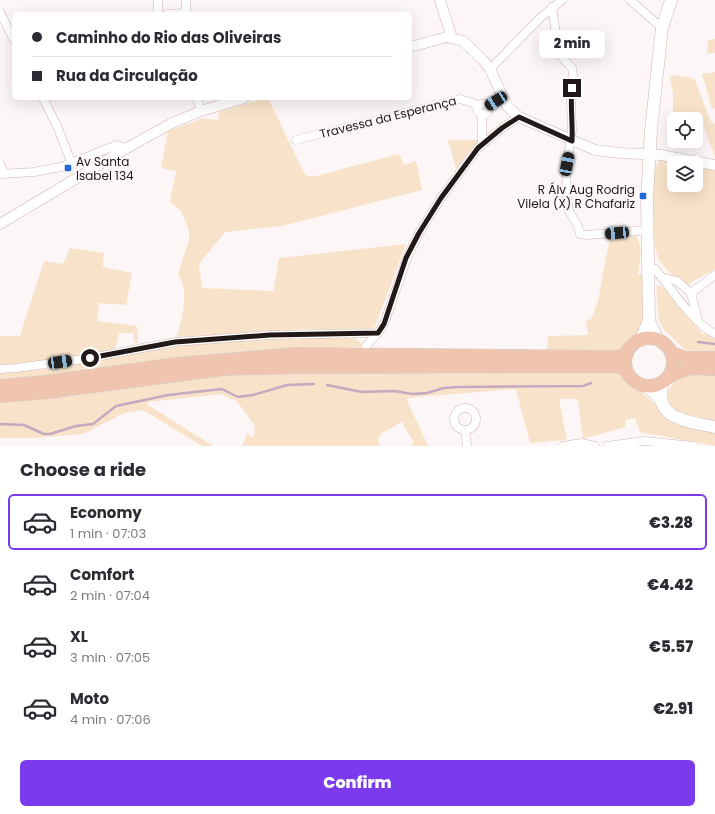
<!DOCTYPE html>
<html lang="en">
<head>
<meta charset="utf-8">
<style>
	:root { --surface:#fff; --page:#f7f7f7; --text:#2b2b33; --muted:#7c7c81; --line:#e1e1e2; --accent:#7c3aed }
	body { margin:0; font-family:Poppins,sans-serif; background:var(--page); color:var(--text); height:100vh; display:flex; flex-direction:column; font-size:15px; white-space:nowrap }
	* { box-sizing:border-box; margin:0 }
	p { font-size:13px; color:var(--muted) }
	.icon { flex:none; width:22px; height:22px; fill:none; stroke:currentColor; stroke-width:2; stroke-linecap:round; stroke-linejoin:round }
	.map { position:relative; height:446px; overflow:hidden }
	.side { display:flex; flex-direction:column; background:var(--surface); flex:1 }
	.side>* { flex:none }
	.hud { position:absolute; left:12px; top:12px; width:400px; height:88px; border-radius:6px; box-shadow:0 4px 16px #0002; display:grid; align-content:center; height:88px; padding:0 20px; background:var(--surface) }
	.tools { position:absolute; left:667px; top:112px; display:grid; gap:8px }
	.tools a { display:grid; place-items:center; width:36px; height:36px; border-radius:6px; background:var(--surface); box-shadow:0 4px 16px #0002; font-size:20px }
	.end { position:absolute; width:18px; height:18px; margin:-9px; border:5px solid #221918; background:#fff; box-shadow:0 0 0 2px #fff }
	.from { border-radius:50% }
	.bubble { position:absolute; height:28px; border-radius:6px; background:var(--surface); box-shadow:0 4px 16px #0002; font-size:13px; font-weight:800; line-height:28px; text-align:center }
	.car { position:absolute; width:12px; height:24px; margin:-12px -6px; border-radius:5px; box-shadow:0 0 3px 1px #0007; background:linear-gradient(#222 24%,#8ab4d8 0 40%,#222 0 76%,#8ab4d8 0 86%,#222 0) }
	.hud b { display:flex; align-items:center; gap:14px; height:38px; font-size:15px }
	.hud b+b { border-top:1px solid var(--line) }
	.hud i { width:10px; height:10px; background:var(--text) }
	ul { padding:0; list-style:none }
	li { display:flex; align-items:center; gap:12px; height:56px; margin:0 8px 6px; padding:0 12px; border:2px solid transparent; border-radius:6px }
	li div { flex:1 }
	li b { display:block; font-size:15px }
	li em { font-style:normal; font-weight:800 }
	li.selected { border-color:var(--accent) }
	li>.icon { width:36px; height:36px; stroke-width:1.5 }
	h2 { padding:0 20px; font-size:18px; line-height:48px }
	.primary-button { display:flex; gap:8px; margin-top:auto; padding:8px 20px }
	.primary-button a { flex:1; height:46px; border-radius:6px; background:var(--accent); color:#fff; font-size:16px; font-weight:800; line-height:46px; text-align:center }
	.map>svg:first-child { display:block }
	.green { fill:#f8e3ca }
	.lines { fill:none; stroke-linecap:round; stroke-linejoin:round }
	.stream { stroke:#c5a9bf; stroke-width:2.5 }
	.minor-casing { stroke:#d1b6b4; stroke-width:9 }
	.tertiary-casing { stroke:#d1b6b4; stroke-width:11 }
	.secondary-casing { stroke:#d1b6b4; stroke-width:13 }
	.primary-casing { stroke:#d3d1d1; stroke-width:14 }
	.minor { stroke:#fff; stroke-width:8 }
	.tertiary { stroke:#fff; stroke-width:10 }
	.secondary { stroke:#fff; stroke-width:12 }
	.primary { stroke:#efc5b0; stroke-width:13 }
	.route { stroke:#221918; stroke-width:5 }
	.poi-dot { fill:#206ad5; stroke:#fcf6f6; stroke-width:1.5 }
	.labels { text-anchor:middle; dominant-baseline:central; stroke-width:4; stroke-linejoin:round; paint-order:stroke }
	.street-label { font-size:12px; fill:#221918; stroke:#fcf6f6 }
	.poi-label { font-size:12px; fill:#221918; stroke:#fcf6f6; text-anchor:start }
</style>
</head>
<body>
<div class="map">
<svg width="715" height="446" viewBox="0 0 715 446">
	<rect width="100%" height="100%" fill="#fcf6f6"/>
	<!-- green -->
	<g class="green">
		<path d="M715,39V53L707,54L708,40Z"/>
		<path d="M715,72V108L712,109L702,74Z"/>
		<path d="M672,75L693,78L695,80L711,122L715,124V157L703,124L696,125V119H674L673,128V94L670,77Z"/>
		<path d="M266,98L270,102L305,175L312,177L399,154L404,165L416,161L422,190L282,226L225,232L199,264L202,288L273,291L279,258L406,244L375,327L368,329H306L177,337C182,315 190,295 178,274L189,240V231L181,211L170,202L176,171L161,168L168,131L203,118L218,120L219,112Z"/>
		<path d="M448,140H479L456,169Z"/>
		<path d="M660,160H668L680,163H674V185H696V167L715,171V269L687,285C676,278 666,271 659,260C651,247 654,187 654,169Z"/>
		<path d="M637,236L641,250L638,274H643L644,317L642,326L637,336L620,349L614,350H547L548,336L588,335L586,321L591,319L598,301L610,237Z"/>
		<path d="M70,248L104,253L103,267L132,273L126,305L99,303L97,321L137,326L138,343H134L133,333H119L115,350L19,366L0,367V336H20L44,261L63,264Z"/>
		<path d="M658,285L666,289L677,305L703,334L715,337V353L685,350L664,330L659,320L656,286Z"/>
		<path d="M353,336L364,346L362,347C315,348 269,349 222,353C156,359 90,370 24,379H0V372C60,373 118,354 177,346C236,339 294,337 353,336Z"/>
		<path d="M314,370L612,372L621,375L655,404L667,420L672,423L715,433V446L640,432L635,418L625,420V427L583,439L578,399H559L567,440L530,443L516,389L406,398L428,446H410L414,443L402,422L382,433L378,438L380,446H242L247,433L253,438L255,426L236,400L230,399L222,394L148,402V405L213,446H202L143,410L124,413L83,434L34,438H0V402L68,397L196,378L241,374Z"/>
		<path d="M688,373L715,375V423C706,421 685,418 678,414C674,411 672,408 670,404C663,387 676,380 688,373Z"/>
	</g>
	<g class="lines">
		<!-- stream -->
		<g class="stream">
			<path d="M698,342L715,344"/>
			<path d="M327,385L362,392L394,391L413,394L427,393L444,388L457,387L583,386L591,383"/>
			<path d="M0,424L24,425L44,434H50L76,426L93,424L116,406L168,395L222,389L238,397L253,395L287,385L314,384"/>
		</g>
		<!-- minor casing -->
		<g class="minor-casing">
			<g id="minor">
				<path d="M158,0V14"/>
				<path d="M186,0V14"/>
				<path d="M630,0L662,28"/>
				<path d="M552,7L559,54L572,68L573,75L571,101L572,130L567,164L566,191L569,211L578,226L580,234L587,235L647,230"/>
				<path d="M0,12L14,40"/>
				<path d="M167,14L186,13"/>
				<path d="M490,69L539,19L562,0"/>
				<path d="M43,98L57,126L72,164"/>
				<path d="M197,98L201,111"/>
				<circle cx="483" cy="109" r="5.5"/>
				<path d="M488,106L503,96"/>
				<path d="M296,140L460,99L473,103L478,107"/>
				<path d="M482,145V114"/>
				<path d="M0,164L5,174"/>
				<path d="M0,174L34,172L61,167L117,145L127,148"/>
				<path d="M648,266L655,269C671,288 693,323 715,334"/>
				<path d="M662,277L677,281L691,293L698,321"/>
				<path d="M691,293L715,275"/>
				<path d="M366,346L378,333"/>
				<path d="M0,369L16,368L90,358L175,342L270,335L378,333L384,324L407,258L419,233L441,198L478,148L502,128L519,117"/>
				<circle cx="465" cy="419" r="11"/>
				<path d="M465,430L467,446"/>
				<path d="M563,446L581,443L595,446"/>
				<path d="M607,446L644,441L694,446"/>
			</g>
		</g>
		<!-- tertiary casing -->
		<g class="tertiary-casing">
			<g id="tertiary">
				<path d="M440,0L452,38"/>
				<path d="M410,47L447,37L463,41L482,59L490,69L507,106L519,117L595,150L620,153L661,155L715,165"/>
				<path d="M0,224L127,148L172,123L201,111L244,98"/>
			</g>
		</g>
		<!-- secondary casing -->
		<g class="secondary-casing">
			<g id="secondary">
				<path d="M649,321L658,340"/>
				<path d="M641,339L649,321L647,199L651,130L662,28L671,0"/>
				<path d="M662,383C662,388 660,394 661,399C664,421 697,423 715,427"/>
				<path d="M648,387L661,399"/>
			</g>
		</g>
		<!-- primary casing -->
		<g class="primary-casing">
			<g id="primary">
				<circle cx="649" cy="362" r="24"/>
				<path d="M672,353L686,358H715"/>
				<path d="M669,377C686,366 696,368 715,369"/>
				<path d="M0,386L45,382L177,364L296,354L614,357L627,354"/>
				<path d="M0,396L49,392L223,369L297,367L614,366L626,369"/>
			</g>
		</g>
		<!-- minor -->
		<use href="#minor" class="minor"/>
		<!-- tertiary -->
		<use href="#tertiary" class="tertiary"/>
		<!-- secondary -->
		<use href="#secondary" class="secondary"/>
		<!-- primary -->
		<use href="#primary" class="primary"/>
	</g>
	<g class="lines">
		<!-- route -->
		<path class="route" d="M90,358L175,342L270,335L378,333L384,324L406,258L419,233L441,198L478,148L502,128L519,117L572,141C573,123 570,106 572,88"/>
	</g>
	<!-- markers -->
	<g class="poi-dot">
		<rect x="64" y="164" width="8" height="8" rx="2"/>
		<rect x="639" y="192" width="8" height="8" rx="2"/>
	</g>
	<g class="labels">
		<!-- street labels -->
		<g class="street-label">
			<text transform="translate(388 117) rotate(-14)">Travessa da Esperança</text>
		</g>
		<!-- poi labels -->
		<g class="poi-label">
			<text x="76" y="161">Av Santa<tspan x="76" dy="14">Isabel 134</tspan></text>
			<text x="635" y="189" text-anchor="end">R Álv Aug Rodrig<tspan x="635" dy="14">Vilela (X) R Chafariz</tspan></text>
		</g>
	</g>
</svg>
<div class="tools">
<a><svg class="icon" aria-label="locate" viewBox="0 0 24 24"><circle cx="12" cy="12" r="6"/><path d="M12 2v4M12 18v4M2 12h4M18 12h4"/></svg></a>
<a><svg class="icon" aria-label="layers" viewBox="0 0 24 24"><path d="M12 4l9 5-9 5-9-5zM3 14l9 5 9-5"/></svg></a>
</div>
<i class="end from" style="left:90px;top:358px"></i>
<i class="end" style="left:572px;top:88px"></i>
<div class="bubble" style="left:539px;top:30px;width:66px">2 min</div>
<i class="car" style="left:496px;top:101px;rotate:237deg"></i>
<i class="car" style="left:567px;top:164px;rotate:11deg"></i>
<i class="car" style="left:617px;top:233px;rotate:265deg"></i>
<i class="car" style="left:60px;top:362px;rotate:82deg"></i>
<div class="hud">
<b><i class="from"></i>Caminho do Rio das Oliveiras</b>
<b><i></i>Rua da Circulação</b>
</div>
</div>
<section class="side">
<h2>Choose a ride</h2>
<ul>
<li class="selected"><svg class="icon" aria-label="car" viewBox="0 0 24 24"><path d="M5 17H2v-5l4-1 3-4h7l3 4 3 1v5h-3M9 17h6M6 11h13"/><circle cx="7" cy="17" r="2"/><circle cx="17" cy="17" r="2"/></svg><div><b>Economy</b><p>1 min · 07:03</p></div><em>€3.28</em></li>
<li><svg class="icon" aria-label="car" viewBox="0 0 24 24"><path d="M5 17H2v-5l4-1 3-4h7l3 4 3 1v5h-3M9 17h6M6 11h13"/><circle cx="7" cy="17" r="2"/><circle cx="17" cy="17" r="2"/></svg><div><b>Comfort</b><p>2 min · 07:04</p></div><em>€4.42</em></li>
<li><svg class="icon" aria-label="car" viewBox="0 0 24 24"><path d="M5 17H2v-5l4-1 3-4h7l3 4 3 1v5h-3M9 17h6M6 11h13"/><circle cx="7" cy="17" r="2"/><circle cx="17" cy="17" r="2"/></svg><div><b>XL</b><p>3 min · 07:05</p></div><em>€5.57</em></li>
<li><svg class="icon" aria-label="car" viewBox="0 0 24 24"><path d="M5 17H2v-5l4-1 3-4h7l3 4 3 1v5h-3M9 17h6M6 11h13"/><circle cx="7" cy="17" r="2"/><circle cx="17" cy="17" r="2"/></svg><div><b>Moto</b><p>4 min · 07:06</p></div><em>€2.91</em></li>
</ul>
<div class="primary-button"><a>Confirm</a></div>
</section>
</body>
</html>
